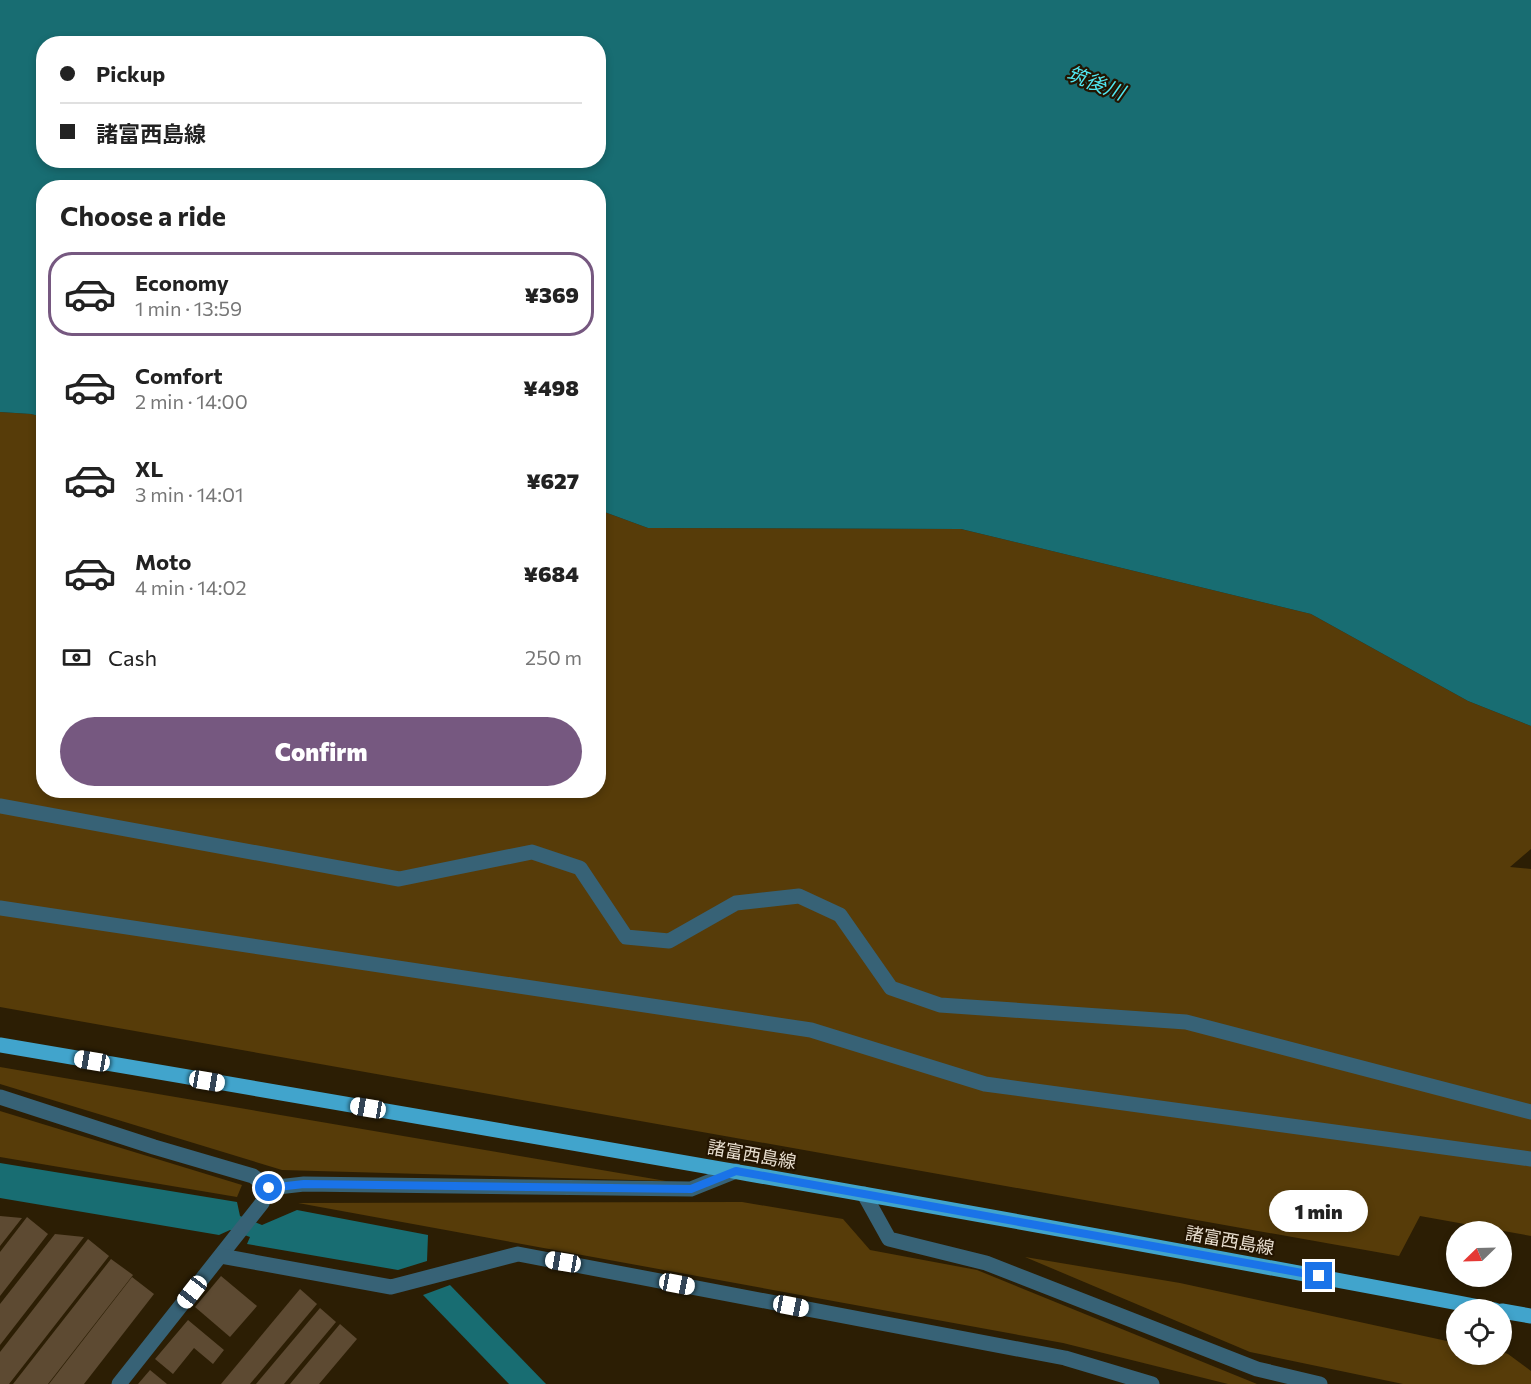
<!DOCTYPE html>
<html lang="en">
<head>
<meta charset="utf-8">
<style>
	:root { --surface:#fff; --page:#f2f2f2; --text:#222; --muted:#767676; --line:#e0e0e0; --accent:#765880 }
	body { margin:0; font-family:Commissioner,"Noto Sans JP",sans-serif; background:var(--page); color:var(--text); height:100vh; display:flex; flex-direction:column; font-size:22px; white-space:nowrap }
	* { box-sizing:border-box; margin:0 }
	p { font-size:20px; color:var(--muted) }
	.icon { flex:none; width:33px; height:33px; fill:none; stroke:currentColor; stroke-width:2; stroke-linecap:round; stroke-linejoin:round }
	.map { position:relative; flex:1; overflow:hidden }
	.panel { position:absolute; left:36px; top:180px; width:570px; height:618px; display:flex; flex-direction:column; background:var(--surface); border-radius:24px; box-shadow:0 3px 9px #0003 }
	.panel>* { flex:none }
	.top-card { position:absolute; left:36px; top:36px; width:570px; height:132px; border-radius:24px; box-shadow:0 3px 9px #0003; display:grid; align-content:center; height:132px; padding:0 24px; background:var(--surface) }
	.needle { width:39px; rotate:247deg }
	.fabs { position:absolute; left:1446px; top:1221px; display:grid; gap:12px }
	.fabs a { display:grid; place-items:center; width:66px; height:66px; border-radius:50%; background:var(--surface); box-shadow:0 3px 9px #0003; font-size:30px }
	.end { position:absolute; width:27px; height:27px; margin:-14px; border:8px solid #1a73e8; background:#fff; box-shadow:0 0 0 3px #fff }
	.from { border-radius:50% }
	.bubble { position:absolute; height:42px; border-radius:21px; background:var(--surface); box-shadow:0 3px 9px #0003; font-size:20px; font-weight:800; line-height:42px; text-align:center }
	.car { position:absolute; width:18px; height:36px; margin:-18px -9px; border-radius:8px; box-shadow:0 0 4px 2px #0007; background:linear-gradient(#fff 24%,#345 0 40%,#fff 0 76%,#345 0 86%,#fff 0) }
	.top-card b { display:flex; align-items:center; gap:21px; height:57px; font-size:22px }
	.top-card b+b { border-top:2px solid var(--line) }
	.top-card i { width:15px; height:15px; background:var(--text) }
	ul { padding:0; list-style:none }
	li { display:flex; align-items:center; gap:18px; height:84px; margin:0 12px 9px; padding:0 12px; border:3px solid transparent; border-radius:24px }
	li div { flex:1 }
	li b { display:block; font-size:22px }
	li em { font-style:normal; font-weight:800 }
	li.on { border-color:var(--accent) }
	li>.icon { width:54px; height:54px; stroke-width:1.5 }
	h2 { padding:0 24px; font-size:27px; line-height:72px }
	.pay { display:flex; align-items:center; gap:15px; height:66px; padding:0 24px; font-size:22px }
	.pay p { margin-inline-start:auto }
	.action { display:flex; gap:12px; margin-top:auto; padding:12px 24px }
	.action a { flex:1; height:69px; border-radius:36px; background:var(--accent); color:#fff; font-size:24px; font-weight:800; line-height:69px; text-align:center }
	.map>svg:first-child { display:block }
	.green { fill:#573c09 }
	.water { fill:#186d72; fill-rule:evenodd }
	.building { fill:#5d4a32 }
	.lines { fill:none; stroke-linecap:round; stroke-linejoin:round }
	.minor { stroke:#376276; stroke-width:15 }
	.major { stroke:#41a4cc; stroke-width:15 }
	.route { stroke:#1a73e8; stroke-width:8 }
	.labels { text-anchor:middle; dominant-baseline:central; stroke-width:4.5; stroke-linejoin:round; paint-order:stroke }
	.street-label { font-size:18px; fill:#e8decf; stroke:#231400 }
	.water-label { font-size:20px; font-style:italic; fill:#51e8f2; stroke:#231400 }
</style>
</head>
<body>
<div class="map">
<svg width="1531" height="1384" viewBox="0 0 1531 1384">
	<rect width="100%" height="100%" fill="#2c1e04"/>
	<!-- green -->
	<g class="green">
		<path d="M0,412L31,414L43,417L44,790H598L599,510L648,528L961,529L1311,614L1468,701L1531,726V849L1510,867L1531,869V1236L1420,1216L1399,1256L0,1007Z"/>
		<path d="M0,1067L666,1181L282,1170L0,1084Z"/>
		<path d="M0,1111L242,1185L237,1197L0,1157Z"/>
		<path d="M742,1202L843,1219L870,1250L977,1270L1257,1384H1228L1063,1343L298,1203Z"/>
		<path d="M1025,1257L1180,1283L1456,1343V1354H1502V1352L1508,1354L1531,1371V1384H1403L1250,1352Z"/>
	</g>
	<!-- water -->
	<g class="water">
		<path d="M0,0H1531V726L1468,701L1311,614L961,529L648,528L599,510L598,188H44L43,417L31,414L0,412ZM44,44H598V160H44Z"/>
		<path d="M0,1163L237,1202L240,1216L262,1225L297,1210L428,1235L427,1261L398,1270L247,1244L250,1237L230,1230L219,1235L0,1198Z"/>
		<path d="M450,1285L546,1384H509L423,1295Z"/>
	</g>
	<!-- building -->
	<g class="building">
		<path d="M0,1216L22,1218L0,1246Z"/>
		<path d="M27,1217L48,1234L0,1296V1252Z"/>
		<path d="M55,1234L84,1237L0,1345V1304Z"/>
		<path d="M88,1239L109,1256L9,1384H0V1352Z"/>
		<path d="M111,1259L133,1275L48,1384H13Z"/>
		<path d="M221,1276L257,1306L230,1337L195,1307Z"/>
		<path d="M132,1277L154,1294L84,1384H49Z"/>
		<path d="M300,1289L317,1304L250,1384H221Z"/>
		<path d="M320,1308L336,1322L284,1384H256Z"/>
		<path d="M188,1320L224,1350L213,1364L194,1348L173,1374L155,1359Z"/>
		<path d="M340,1324L357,1339L319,1384H290Z"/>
		<path d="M150,1370L167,1384H138Z"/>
	</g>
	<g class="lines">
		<!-- minor -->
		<g class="minor">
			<path d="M0,806L399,879L532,852L580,868L626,937L669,941L736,903L799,896L840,915L891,988L940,1005L1186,1022L1531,1112"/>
			<path d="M0,908L811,1030L985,1084L1531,1159"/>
			<path d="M0,1097L154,1147L253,1176L269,1188L262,1203L119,1384"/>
			<path d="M269,1188L304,1184L691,1189L736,1171"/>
			<path d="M864,1194L889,1239L986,1263L1257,1369L1320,1384"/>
			<path d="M221,1256L391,1287L518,1254L1065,1358L1152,1384"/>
		</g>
		<!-- major -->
		<g class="major">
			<path d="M0,1045C499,1130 998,1215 1495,1310"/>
			<path d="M1502,1311L1531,1316"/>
		</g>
	</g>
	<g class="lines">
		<!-- route -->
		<path class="route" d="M269,1188L304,1184L691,1189L736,1171L1319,1276"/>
	</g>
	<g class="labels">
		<!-- street labels -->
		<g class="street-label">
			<text transform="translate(752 1154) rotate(10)">諸富西島線</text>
			<text transform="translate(1230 1240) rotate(10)">諸富西島線</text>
		</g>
		<!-- water labels -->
		<g class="water-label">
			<text transform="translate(1096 82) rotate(21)">筑後川</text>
		</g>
	</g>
</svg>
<div class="fabs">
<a><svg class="needle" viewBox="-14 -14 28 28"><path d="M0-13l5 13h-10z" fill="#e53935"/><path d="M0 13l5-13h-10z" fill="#767676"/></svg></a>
<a><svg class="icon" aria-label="locate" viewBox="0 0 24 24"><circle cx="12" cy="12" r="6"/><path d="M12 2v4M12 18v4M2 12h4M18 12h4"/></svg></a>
</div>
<i class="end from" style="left:269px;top:1188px"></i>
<i class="end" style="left:1319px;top:1276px"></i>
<div class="bubble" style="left:1269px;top:1190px;width:99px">1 min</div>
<i class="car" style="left:92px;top:1061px;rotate:280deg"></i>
<i class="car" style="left:207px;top:1081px;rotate:100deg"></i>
<i class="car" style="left:368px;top:1108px;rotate:280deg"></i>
<i class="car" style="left:563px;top:1262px;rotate:280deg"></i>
<i class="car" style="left:677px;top:1284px;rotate:101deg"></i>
<i class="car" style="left:192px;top:1292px;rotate:218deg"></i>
<i class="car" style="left:791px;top:1306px;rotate:101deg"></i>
<div class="top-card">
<b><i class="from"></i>Pickup</b>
<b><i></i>諸富西島線</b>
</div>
<section class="panel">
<h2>Choose a ride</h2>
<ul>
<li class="on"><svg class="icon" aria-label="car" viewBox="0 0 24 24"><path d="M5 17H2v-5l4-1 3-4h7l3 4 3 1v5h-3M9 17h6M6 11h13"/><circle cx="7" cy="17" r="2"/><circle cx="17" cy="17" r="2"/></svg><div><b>Economy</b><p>1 min · 13:59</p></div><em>¥369</em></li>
<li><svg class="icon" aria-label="car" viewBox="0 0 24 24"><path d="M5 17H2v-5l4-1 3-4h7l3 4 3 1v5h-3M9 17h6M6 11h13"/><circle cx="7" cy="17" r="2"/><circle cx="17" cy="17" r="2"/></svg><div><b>Comfort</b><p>2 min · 14:00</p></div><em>¥498</em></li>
<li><svg class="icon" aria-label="car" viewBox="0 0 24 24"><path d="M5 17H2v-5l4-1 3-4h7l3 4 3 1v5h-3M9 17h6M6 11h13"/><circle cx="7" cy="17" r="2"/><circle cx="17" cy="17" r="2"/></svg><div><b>XL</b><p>3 min · 14:01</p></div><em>¥627</em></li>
<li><svg class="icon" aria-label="car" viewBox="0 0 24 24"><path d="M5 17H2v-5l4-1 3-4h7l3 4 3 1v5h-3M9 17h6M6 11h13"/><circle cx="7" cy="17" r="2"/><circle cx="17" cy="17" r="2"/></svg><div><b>Moto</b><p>4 min · 14:02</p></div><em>¥684</em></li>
</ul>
<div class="pay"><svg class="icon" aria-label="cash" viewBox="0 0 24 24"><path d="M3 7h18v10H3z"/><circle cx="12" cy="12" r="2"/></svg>Cash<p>250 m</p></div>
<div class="action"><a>Confirm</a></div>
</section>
</div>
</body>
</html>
